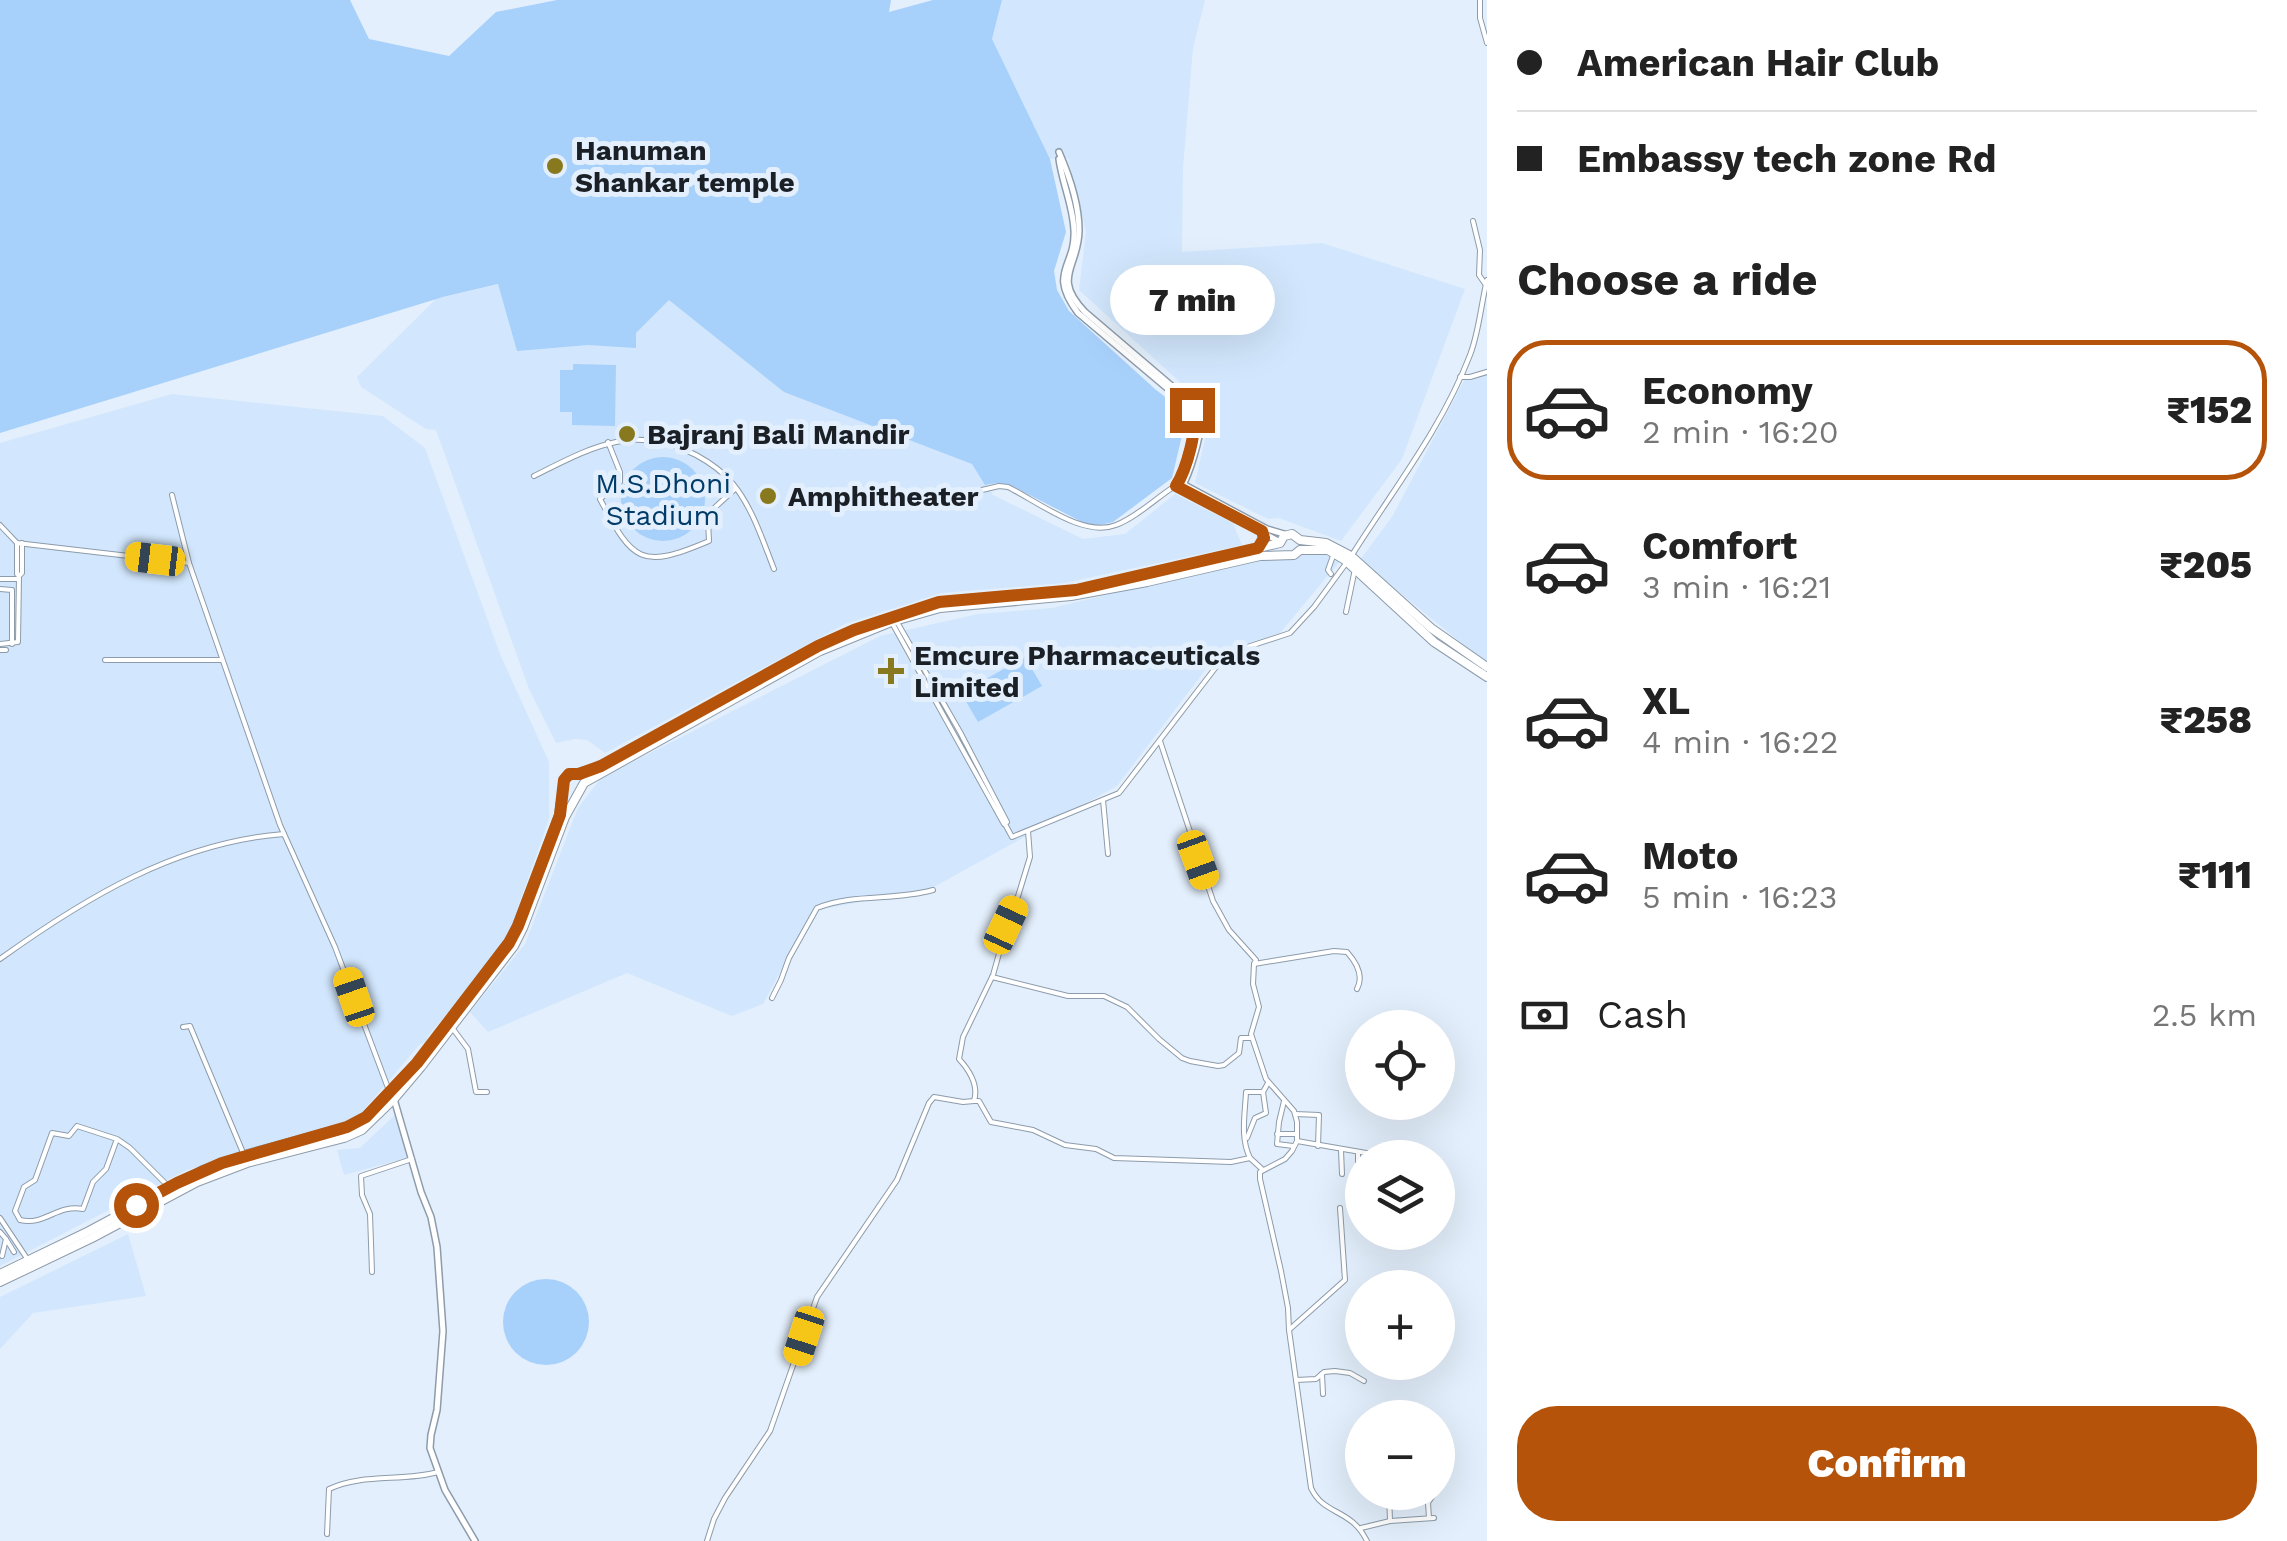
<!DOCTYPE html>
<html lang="en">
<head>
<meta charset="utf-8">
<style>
	:root { --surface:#fff; --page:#f6f6f6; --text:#222; --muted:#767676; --line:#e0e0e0; --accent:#b45309 }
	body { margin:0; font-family:"Work Sans",sans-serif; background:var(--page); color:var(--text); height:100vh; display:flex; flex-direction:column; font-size:38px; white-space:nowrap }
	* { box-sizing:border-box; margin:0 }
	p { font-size:32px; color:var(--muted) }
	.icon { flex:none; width:55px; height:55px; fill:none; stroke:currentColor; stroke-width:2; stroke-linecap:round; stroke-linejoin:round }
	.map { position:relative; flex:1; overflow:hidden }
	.drawer { display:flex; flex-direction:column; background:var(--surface); width:800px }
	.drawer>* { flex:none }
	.top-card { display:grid; align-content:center; height:220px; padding:0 30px; background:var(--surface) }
	.buttons { position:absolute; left:1345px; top:1010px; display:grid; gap:20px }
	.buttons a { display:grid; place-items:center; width:110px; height:110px; border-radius:50%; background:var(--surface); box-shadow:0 10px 40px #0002; font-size:50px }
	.end { position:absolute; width:45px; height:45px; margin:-22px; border:12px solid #b45309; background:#fff; box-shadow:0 0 0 5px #fff }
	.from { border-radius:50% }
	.bubble { position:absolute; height:70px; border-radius:35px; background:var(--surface); box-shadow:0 10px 40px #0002; font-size:32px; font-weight:800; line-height:70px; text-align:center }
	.car { position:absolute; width:30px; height:60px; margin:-30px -15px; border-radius:12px; box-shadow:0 0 8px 2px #0007; background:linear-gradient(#f5c518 24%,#345 0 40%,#f5c518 0 76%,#345 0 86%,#f5c518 0) }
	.top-card b { display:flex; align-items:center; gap:35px; height:95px; font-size:38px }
	.top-card b+b { border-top:2px solid var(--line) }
	.top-card i { width:25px; height:25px; background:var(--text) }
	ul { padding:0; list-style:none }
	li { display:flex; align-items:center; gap:30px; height:140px; margin:0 20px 15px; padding:0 10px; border:5px solid transparent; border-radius:40px }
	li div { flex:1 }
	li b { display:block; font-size:38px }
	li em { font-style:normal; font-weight:800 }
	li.selected { border-color:var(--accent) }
	li>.icon { width:90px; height:90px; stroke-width:1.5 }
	h2 { padding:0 30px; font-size:45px; line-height:120px }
	.pay { display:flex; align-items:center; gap:25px; height:110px; padding:0 30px; font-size:38px }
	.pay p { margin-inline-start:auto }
	.button { display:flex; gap:20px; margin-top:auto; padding:20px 30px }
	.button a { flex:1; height:115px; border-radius:40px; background:var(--accent); color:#fff; font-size:40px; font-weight:800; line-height:115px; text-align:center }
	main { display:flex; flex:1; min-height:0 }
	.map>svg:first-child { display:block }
	.built { fill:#d2e7fd }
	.green { fill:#a7d0fb }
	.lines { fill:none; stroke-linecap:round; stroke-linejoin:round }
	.minor-casing { stroke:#8d9baa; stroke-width:6 }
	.tertiary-casing { stroke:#8d9baa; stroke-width:8 }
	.primary-casing { stroke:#8d9baa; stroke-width:10 }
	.minor { stroke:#fff; stroke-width:4 }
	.tertiary { stroke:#fff; stroke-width:5 }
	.primary { stroke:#fff; stroke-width:8 }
	.route { stroke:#b45309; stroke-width:12 }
	.poi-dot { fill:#88791e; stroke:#e3effc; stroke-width:4 }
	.labels { text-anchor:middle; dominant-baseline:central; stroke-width:10; stroke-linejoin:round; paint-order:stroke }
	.poi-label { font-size:28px; font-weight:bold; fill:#1b2026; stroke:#e3effc; text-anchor:start }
	.park-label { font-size:28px; fill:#013c69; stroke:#e3effc }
</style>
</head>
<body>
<main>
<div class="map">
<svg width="1487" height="1541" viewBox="0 0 1487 1541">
	<rect width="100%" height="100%" fill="#e3effc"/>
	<!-- built -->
	<g class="built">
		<path d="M1002,0H1205L1193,48L1183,168L1182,252L1322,243L1465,289L1402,459L1341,541L1279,518L1268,519L1195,483L1210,416L1205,405L1079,290L1086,232L1068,158L1050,159L992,39Z"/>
		<path d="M609,268L973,462L993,495L1083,539L1125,534L1175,494L1233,523L1242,545L1064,583L941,593L845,624L605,753L587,740L575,739L556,743L529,689L436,430L426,429L361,387L357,377L436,299L537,275Z"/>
		<path d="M1487,368V664L1360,560L1392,517L1467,375Z"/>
		<path d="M172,394L383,416L425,448L500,654L549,762V819L504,947L427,1037L428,1041L420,1044L351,1125L187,1170L0,1266V443Z"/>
		<path d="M1320,553L1340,561L1280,633L1219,652L1117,786L932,888L813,911L763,1004L732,1016L627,973L488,1032L470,1012L525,944L578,808L601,778L880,636L978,614L1052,608L1243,562Z"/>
		<path d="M397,1113L410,1157L344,1175L337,1150L360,1148Z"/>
		<path d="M128,1234L146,1296L33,1313L0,1349V1297Z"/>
	</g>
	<!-- green -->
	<g class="green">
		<path d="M0,0H350L369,39L449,56L496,12L557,0H891L889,12L933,0H1002L992,39L1050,159L1066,232L1054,271L1057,290L1069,311L1155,389L1187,414L1172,478L1113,522L1100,525L1084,523L1010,485L997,483L985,485L972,464L784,392L669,300L636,333V348L588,345L517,351L498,284L443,297L0,433Z"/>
		<path d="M573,364L616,365L615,426L572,425V412H560V370H573Z"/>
		<circle cx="663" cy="499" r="42"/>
		<path d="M1025,657L1042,686L978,722L961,693Z"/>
		<circle cx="546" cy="1322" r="43"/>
	</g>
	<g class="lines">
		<!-- minor casing -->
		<g class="minor-casing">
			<g id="minor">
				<path d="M1480,0V18L1487,43"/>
				<path d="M1473,221L1480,250L1479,275L1486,285"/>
				<path d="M1460,377H1470L1487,372"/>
				<path d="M608,442L620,472V482L600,499C633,562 641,570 709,541L708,520L711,511L735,489"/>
				<path d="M534,476C590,448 634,422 696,455C709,462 724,473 733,484C752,507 763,541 774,569"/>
				<path d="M982,490L999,486L1008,487C1037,501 1083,538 1116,525C1137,517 1156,498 1175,486"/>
				<path d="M172,495L189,563L280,825L335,947L388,1088"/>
				<path d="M0,525L17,543L189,563"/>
				<path d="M17,543V574L19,576L22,573V543"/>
				<path d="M1352,555C1393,490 1442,428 1470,355C1479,332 1481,304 1487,280"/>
				<path d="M1331,574L1328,570L1334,553"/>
				<path d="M0,579H19"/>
				<path d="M0,589L12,590V644"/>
				<path d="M1346,612L1355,569"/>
				<path d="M891,621L1004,824L1007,822L960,732L897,622"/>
				<path d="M0,644L18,642L19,576"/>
				<path d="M0,650H6"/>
				<path d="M105,660H221"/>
				<path d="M1160,741L1213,901L1229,930L1256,960L1254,964L1253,984L1259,1007L1251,1034L1266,1079L1294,1111L1297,1122V1141L1292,1151L1285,1159L1260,1172V1179L1281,1271L1288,1308L1289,1330L1311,1488C1324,1516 1351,1508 1367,1541"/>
				<path d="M1103,800L1108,854"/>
				<path d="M1005,824L1012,837L1119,793L1226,654L1290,633L1314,607L1347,562"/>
				<path d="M0,959C85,898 177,842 284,834"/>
				<path d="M1254,964L1334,951L1347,952C1356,962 1364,976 1357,989"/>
				<path d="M992,977L1068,996H1104L1127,1007L1159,1039L1182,1058L1190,1061L1218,1066L1224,1065L1239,1053L1241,1038H1252"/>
				<path d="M772,998L781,980L789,958L817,908C854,893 895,901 933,890"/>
				<path d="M183,1027L190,1026L244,1155"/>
				<path d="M453,1029L468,1049L476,1092H487"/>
				<path d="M974,1101H979L991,1122L1033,1130L1065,1145L1096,1149L1114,1158L1231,1162L1250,1158L1263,1170"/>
				<path d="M1284,1101L1279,1122L1277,1144L1293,1146"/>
				<path d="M1295,1114L1319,1115L1318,1146"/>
				<path d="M1277,1134H1297"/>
				<path d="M1247,1138L1255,1118L1266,1113L1263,1092"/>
				<path d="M117,1139L77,1126L69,1136L52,1133L35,1180L24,1187L15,1211L20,1220C45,1226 57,1204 83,1209L93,1182L106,1169L117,1139L130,1148L169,1187"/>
				<path d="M1297,1141L1372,1154L1382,1158"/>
				<path d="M1341,1150L1342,1174"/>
				<path d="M1358,1152V1191"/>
				<path d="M1250,1158C1240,1138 1245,1114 1246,1092H1263L1268,1083"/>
				<path d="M0,1218L28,1260"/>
				<path d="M0,1232L6,1239L2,1256"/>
				<path d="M6,1239L14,1252"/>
				<path d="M372,1272L370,1214L362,1195L361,1176L412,1159"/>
				<path d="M1290,1329L1345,1280L1340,1208"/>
				<path d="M1322,1374L1323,1394"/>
				<path d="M1296,1380L1316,1379L1324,1372L1335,1371L1350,1373L1364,1381"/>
				<path d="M1438,1490L1442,1484"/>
				<path d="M1389,1492L1390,1521"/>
				<path d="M1429,1518L1428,1503L1435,1492"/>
				<path d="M1361,1528L1390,1521L1434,1518"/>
				<path d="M327,1534L329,1489C362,1473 403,1482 438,1472"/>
				<path d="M707,1541L714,1519L725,1498L770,1431L817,1297L897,1180L929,1103L934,1097L963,1102L974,1101C979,1085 970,1071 959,1059L963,1037L993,975L1007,925L1015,906L1030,857L1028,831"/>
			</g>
		</g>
		<!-- tertiary casing -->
		<g class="tertiary-casing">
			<g id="tertiary">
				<path d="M1059,152C1069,175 1079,203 1079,230C1079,267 1051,277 1085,312L1194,405C1199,412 1201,412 1201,421C1200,440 1190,473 1181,489"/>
				<path d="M1059,159C1062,183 1073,205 1074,230C1076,268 1047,271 1078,313L1193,410L1196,424L1179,482"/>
				<path d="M1176,486L1179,482L1267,529L1284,534"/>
				<path d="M1182,490L1280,542"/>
				<path d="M394,1099L421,1192L431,1217L437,1247L443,1331L437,1410L431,1435L430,1448L445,1490L475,1541"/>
			</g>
		</g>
		<!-- primary casing -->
		<g class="primary-casing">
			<g id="primary">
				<path d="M0,1274L89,1231L203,1170L244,1155L347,1127L365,1117L417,1063L513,936L559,815L564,780C568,774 590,770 601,766L818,647L854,630L939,603L1076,590L1280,543L1284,536L1292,534L1300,540L1326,543L1351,556L1431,628L1487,667"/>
				<path d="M0,1282L92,1238L197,1182L247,1163L344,1138L362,1130L394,1099L421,1067L514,946L523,928L565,817L584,783L820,651L891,622L940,608L1071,596L1147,582L1260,556L1294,555L1300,550H1328L1345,560L1434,642L1487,677"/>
			</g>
		</g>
		<!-- minor -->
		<use href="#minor" class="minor"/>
		<!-- tertiary -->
		<use href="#tertiary" class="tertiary"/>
		<!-- primary -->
		<use href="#primary" class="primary"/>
	</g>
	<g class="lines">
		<!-- route -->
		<path class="route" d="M136,1205L177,1183L222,1163L347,1127L366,1117L417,1063L509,943L518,926L560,815L564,780L569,774H579L601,766L818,646L854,630L939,602L1076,590L1258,548L1264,538L1262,531L1176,486C1186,470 1199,428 1192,410"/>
	</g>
	<!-- markers -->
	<g class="poi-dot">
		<circle cx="555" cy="166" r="10"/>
		<circle cx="627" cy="434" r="10"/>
		<circle cx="768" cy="496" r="10"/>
		<path d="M886 656h10v10h10v10h-10v10h-10v-10h-10v-10h10z"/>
	</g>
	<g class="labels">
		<!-- poi labels -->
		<g class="poi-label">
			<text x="575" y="150">Hanuman<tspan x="575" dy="32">Shankar temple</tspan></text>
			<text x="647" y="434">Bajranj Bali Mandir</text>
			<text x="788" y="496">Amphitheater</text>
			<text x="914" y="655">Emcure Pharmaceuticals<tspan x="914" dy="32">Limited</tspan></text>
		</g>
		<!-- park labels -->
		<g class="park-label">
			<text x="663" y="483">M.S.Dhoni<tspan x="663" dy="32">Stadium</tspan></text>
		</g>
	</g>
</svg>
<div class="buttons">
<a><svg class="icon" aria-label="locate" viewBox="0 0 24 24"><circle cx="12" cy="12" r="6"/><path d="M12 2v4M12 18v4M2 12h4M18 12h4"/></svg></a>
<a><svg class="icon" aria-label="layers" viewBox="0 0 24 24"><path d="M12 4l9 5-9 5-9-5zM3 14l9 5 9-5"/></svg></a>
<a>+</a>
<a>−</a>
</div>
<i class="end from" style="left:136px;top:1205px"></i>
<i class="end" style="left:1192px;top:410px"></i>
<div class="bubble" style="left:1110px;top:265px;width:165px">7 min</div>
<i class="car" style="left:155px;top:559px;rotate:277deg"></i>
<i class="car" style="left:1198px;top:860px;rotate:160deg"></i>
<i class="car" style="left:1006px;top:925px;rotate:25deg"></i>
<i class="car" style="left:354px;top:997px;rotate:341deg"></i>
<i class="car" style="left:804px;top:1336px;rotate:198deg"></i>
</div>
<section class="drawer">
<div class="top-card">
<b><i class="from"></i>American Hair Club</b>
<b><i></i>Embassy tech zone Rd</b>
</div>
<h2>Choose a ride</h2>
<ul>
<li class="selected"><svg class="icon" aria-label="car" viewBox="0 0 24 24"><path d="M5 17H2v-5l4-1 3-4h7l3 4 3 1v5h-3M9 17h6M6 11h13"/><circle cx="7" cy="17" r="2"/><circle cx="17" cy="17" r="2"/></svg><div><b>Economy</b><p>2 min · 16:20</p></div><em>₹152</em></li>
<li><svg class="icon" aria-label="car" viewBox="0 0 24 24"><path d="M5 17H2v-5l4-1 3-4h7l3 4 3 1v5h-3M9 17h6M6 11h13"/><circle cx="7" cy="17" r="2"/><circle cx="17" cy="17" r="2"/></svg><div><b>Comfort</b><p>3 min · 16:21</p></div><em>₹205</em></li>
<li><svg class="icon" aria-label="car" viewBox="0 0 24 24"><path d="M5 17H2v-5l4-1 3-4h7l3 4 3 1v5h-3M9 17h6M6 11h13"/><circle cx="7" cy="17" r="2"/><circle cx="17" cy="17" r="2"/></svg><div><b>XL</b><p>4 min · 16:22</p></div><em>₹258</em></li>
<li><svg class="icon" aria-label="car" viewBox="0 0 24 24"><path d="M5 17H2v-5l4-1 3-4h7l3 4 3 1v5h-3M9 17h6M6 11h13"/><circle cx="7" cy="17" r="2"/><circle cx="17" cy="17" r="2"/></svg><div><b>Moto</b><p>5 min · 16:23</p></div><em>₹111</em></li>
</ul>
<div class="pay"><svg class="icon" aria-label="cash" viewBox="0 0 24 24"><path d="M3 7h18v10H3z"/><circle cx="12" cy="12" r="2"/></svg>Cash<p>2.5 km</p></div>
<div class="button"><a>Confirm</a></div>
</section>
</main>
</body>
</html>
